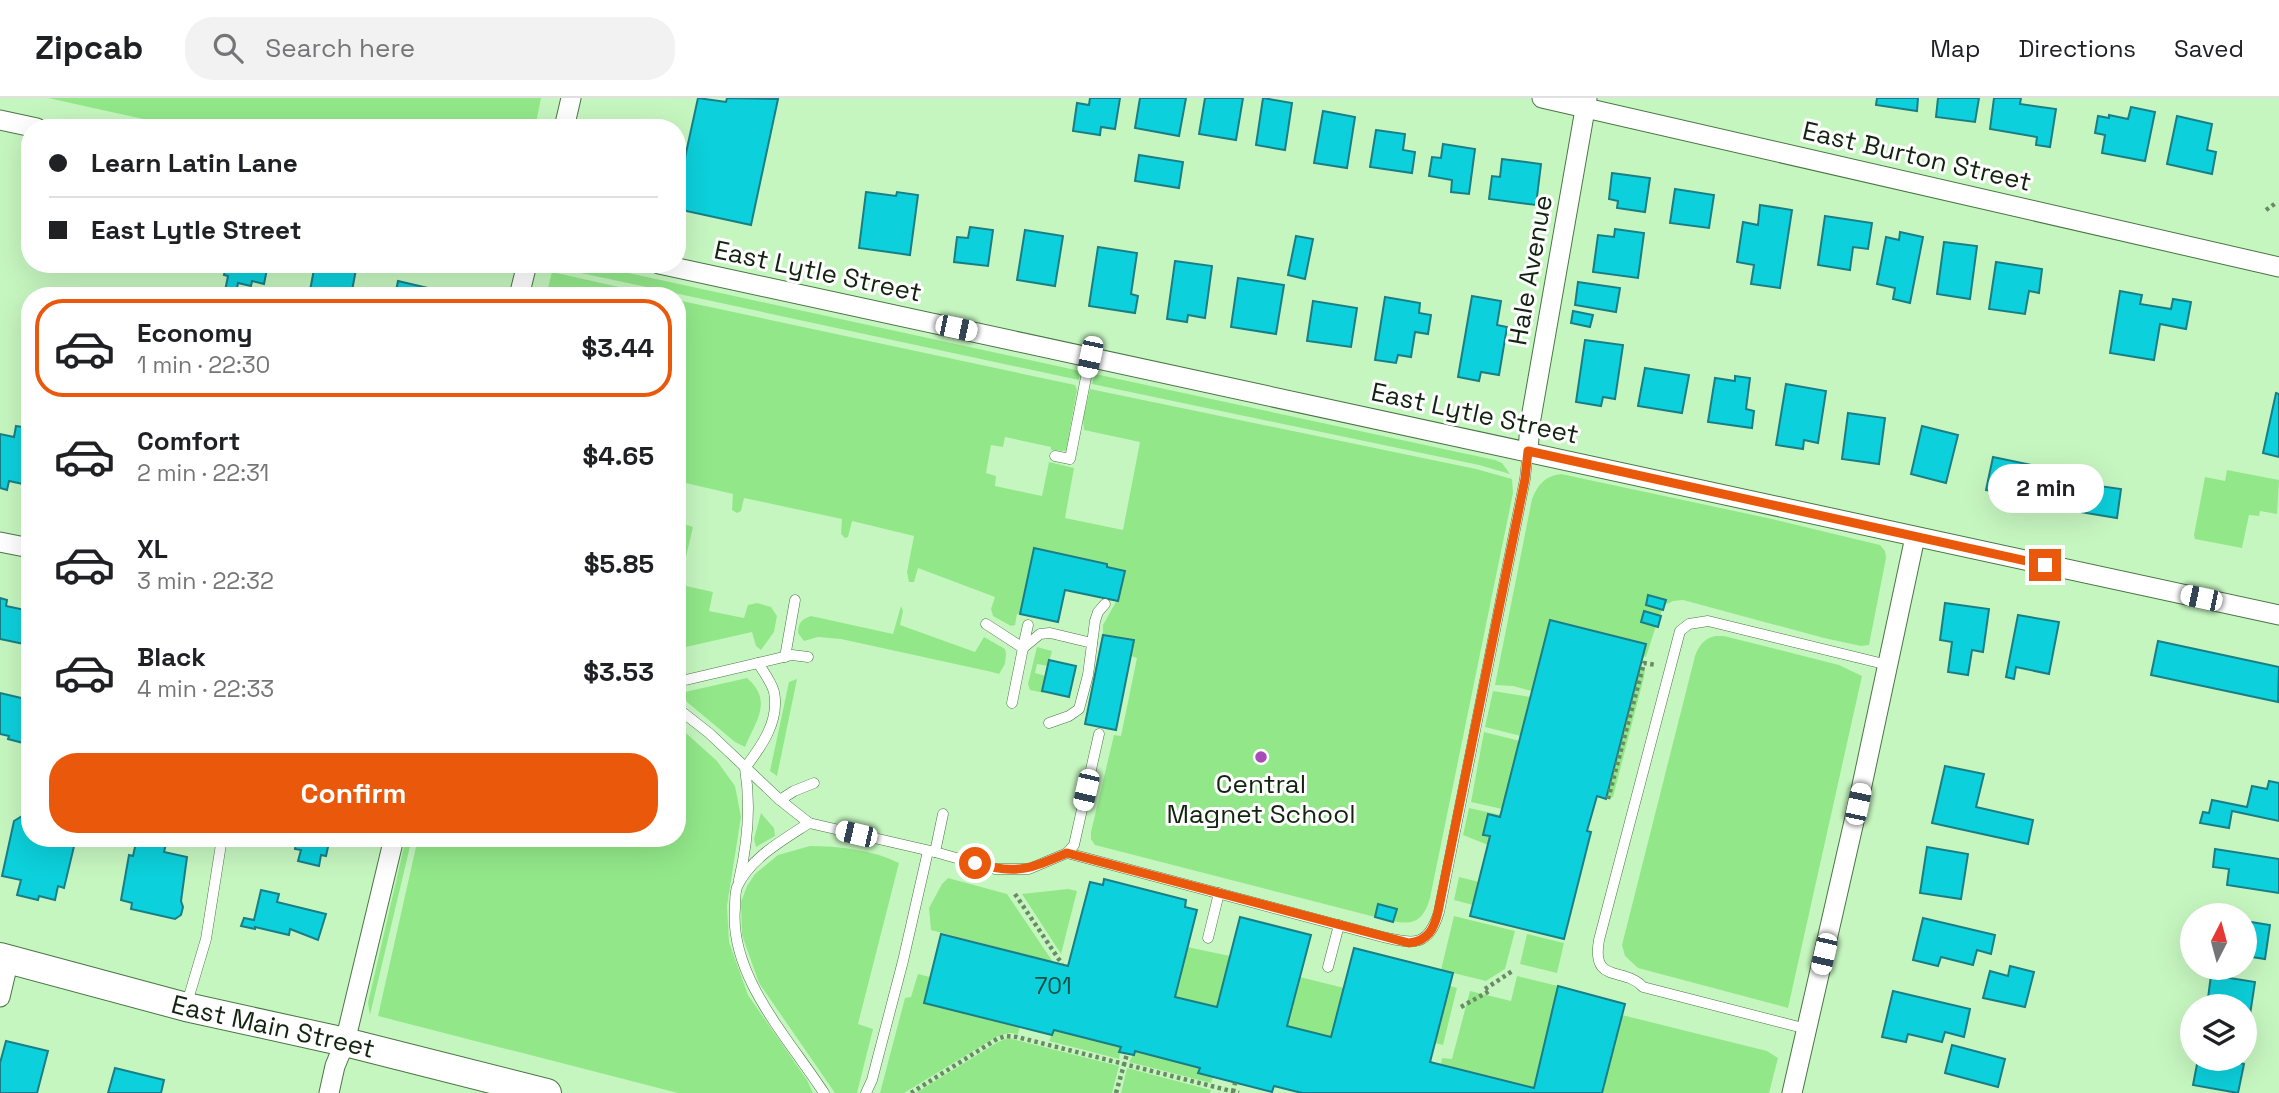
<!DOCTYPE html>
<html lang="en">
<head>
<meta charset="utf-8">
<style>
	:root { --surface:#fff; --page:#f2f2f2; --text:#202124; --muted:#757577; --line:#e0e0e0; --accent:#ea580c }
	body { margin:0; font-family:"Space Grotesk",sans-serif; background:var(--page); color:var(--text); height:100vh; display:flex; flex-direction:column; font-size:26px; white-space:nowrap }
	* { box-sizing:border-box; margin:0 }
	p { font-size:23px; color:var(--muted) }
	.icon { flex:none; width:38px; height:38px; fill:none; stroke:currentColor; stroke-width:2; stroke-linecap:round; stroke-linejoin:round }
	.map { position:relative; flex:1; overflow:hidden }
	.drawer { position:absolute; left:21px; top:189px; width:665px; height:560px; display:flex; flex-direction:column; background:var(--surface); border-radius:28px; box-shadow:0 7px 28px #0002 }
	.drawer>* { flex:none }
	.banner { position:absolute; left:21px; top:21px; width:665px; height:154px; border-radius:28px; box-shadow:0 7px 28px #0002; display:grid; align-content:center; height:154px; padding:0 28px; background:var(--surface) }
	.needle { width:46px; rotate:6deg }
	.fabs { position:absolute; left:2180px; top:805px; display:grid; gap:14px }
	.fabs a { display:grid; place-items:center; width:77px; height:77px; border-radius:50%; background:var(--surface); box-shadow:0 7px 28px #0002; font-size:35px }
	.end { position:absolute; width:32px; height:32px; margin:-16px; border:9px solid #ea580c; background:#fff; box-shadow:0 0 0 4px #fff }
	.from { border-radius:50% }
	.bubble { position:absolute; height:49px; border-radius:24px; background:var(--surface); box-shadow:0 7px 28px #0002; font-size:23px; font-weight:600; line-height:49px; text-align:center }
	.car { position:absolute; width:21px; height:42px; margin:-21px -10px; border-radius:9px; box-shadow:0 0 5px 2px #0007; background:linear-gradient(#fff 24%,#345 0 40%,#fff 0 76%,#345 0 86%,#fff 0) }
	.banner b { display:flex; align-items:center; gap:24px; height:66px; font-size:26px }
	.banner b+b { border-top:2px solid var(--line) }
	.banner i { width:18px; height:18px; background:var(--text) }
	ul { padding:12px 0 0; list-style:none }
	li { display:flex; align-items:center; gap:21px; height:98px; margin:0 14px 10px; padding:0 14px; border:4px solid transparent; border-radius:28px }
	li div { flex:1 }
	li b { display:block; font-size:26px }
	li em { font-style:normal; font-weight:600 }
	li.on { border-color:var(--accent) }
	li>.icon { width:63px; height:63px; stroke-width:1.5 }
	.action { display:flex; gap:14px; margin-top:auto; padding:14px 28px }
	.action a { flex:1; height:80px; border-radius:28px; background:var(--accent); color:#fff; font-size:28px; font-weight:600; line-height:80px; text-align:center }
	header { display:flex; align-items:center; gap:42px; box-sizing:border-box; height:98px; padding:0 35px; background:var(--surface); border-bottom:2px solid var(--line) }
	header strong { font-size:33px }
	nav { display:flex; gap:38px; margin-inline-start:auto; font-size:24px }
	.search { width:490px; height:63px; background:var(--page); display:flex; align-items:center; gap:18px; box-sizing:border-box; padding:0 24px; border-radius:28px; color:var(--muted); font-size:26px }
	.map>svg:first-child { display:block }
	.green { fill:#92e889 }
	.building { fill:#0cd0db; stroke:#197e85; stroke-width:2 }
	.lines { fill:none; stroke-linecap:round; stroke-linejoin:round }
	.lane-casing { stroke:#4a7545; stroke-width:11 }
	.street-casing { stroke:#4a7545; stroke-width:21 }
	.secondary-casing { stroke:#4a7545; stroke-width:30 }
	.path { stroke:#698a65; stroke-width:4.5; stroke-dasharray:3.5 3.5; stroke-linecap:butt }
	.lane { stroke:#fff; stroke-width:10 }
	.street { stroke:#fff; stroke-width:19 }
	.secondary { stroke:#fff; stroke-width:28 }
	.route { stroke:#ea580c; stroke-width:9 }
	.poi-dot { fill:#a84cb7; stroke:#fff; stroke-width:2.5 }
	.labels { text-anchor:middle; dominant-baseline:central; stroke-width:6; stroke-linejoin:round; paint-order:stroke }
	.number-label { font-size:23px; fill:#104f43 }
	.street-label { font-size:26px; fill:#122410; stroke:#fff }
	.poi-label { font-size:26px; fill:#122410; stroke:#fff }
</style>
</head>
<body>
<header>
<strong>Zipcab</strong>
<div class="search"><svg class="icon" aria-label="search" viewBox="0 0 24 24"><circle cx="10" cy="10" r="6"/><path d="M15 15l6 6"/></svg>Search here</div>
<nav><a>Map</a><a>Directions</a><a>Saved</a></nav>
</header>
<div class="map">
<svg width="2279" height="995" viewBox="0 0 2279 995">
	<rect width="100%" height="100%" fill="#c6f6c0"/>
	<!-- green -->
	<g class="green">
		<path d="M48,0H541L535,30H184Z"/>
		<path d="M554,166H587L1080,273L1079,282L553,169Z"/>
		<path d="M552,174L659,198H546Z"/>
		<path d="M677,202L1075,287L1077,292L1066,353L1051,352V349L1005,339L1003,349L991,347L986,375L996,378L995,388L1042,398L1049,364L1074,370L1065,420L1123,432L1140,344L1084,332L1083,321L1090,291L1476,371L1512,381L1513,395L1430,800C1424,821 1415,828 1393,823L1396,811L1378,807L1375,819L1095,747L1091,741V734L1114,637L1121,638L1137,560L1131,558L1134,542L1103,537V527L1117,502L1124,473L1107,469V466L1034,450L1020,516H1017L1015,527L1011,528L993,518L991,511L995,499L918,470L914,484H909L907,474L914,438L852,423L848,439L845,440L841,436L842,421L744,400L741,413L737,415L732,412L733,396L677,383Z"/>
		<path d="M1095,276L1495,362L1502,365L1510,376L1479,367L1092,286Z"/>
		<path d="M2227,372L2279,382L2277,416L2260,413L2259,418L2249,417L2242,450L2195,441L2194,437L2205,379L2225,383Z"/>
		<path d="M1561,376L1772,421L1880,447L1885,453L1886,460L1869,547L1861,548L1824,540L1683,502L1673,503L1667,506L1665,502L1648,498L1646,507L1662,512L1660,518L1644,514L1641,524L1656,528L1646,559L1642,558L1645,545L1551,522L1532,593L1513,588L1495,587L1532,401C1538,386 1545,378 1561,376Z"/>
		<path d="M681,425L693,429L685,463L677,462V430Z"/>
		<path d="M677,486L713,494L709,513L744,520L748,507L757,505L771,509L777,518L774,534L761,552L756,548L752,534L677,551Z"/>
		<path d="M901,508L903,513L900,527L975,554L984,539L1005,551L1006,556L1005,566L999,576L992,574L841,541L818,539L804,543L798,535C799,525 800,522 811,518L893,536Z"/>
		<path d="M1715,538H1724L1839,567L1862,578L1788,910L1638,870L1625,858L1622,847L1695,558C1699,547 1704,541 1715,538Z"/>
		<path d="M1037,549L1052,553L1048,568L1037,566L1035,575L1046,578L1044,595L1030,592L1028,586Z"/>
		<path d="M1640,570L1645,572L1644,579L1613,699L1606,701Z"/>
		<path d="M747,580C774,603 755,624 745,649L735,644L687,604L683,596L685,594Z"/>
		<path d="M797,581L777,678L770,673L789,584Z"/>
		<path d="M1493,593L1531,599L1521,638L1485,629Z"/>
		<path d="M677,627L717,663L735,688L741,719L727,808L729,844L748,897L807,982L813,995H678L378,918L418,740H677Z"/>
		<path d="M1484,634L1520,643L1502,711L1471,704Z"/>
		<path d="M1469,710L1501,717L1500,719L1488,717L1483,736L1490,738L1488,747L1463,737Z"/>
		<path d="M761,715L774,730L775,738L756,749L754,741Z"/>
		<path d="M406,740H412L370,917L368,905Z"/>
		<path d="M810,748C839,748 873,752 899,765L858,926L873,931L857,995H835L759,885L742,837L741,804L747,788L755,776L778,757Z"/>
		<path d="M1459,779L1479,784L1473,807L1454,802Z"/>
		<path d="M948,780L1007,796L1053,864L931,832L929,810L942,786Z"/>
		<path d="M1068,791L1077,793L1061,856L1022,796Z"/>
		<path d="M1454,818L1515,833L1505,871L1486,883L1441,872Z"/>
		<path d="M1527,836L1564,845L1557,875L1520,866Z"/>
		<path d="M1187,849L1230,858L1217,909L1175,899Z"/>
		<path d="M918,876L930,879L924,905L1020,929L1018,936L1009,935L996,939L904,995H880L905,900L911,899Z"/>
		<path d="M1517,878L1558,888L1534,990L1441,966L1442,960L1452,961L1470,893L1511,903Z"/>
		<path d="M1300,879L1344,890L1331,939L1287,928Z"/>
		<path d="M1450,888L1457,890L1443,947L1435,945Z"/>
		<path d="M1622,917L1767,953L1778,960L1769,995H1602Z"/>
		<path d="M1054,932L1121,949L1119,961L1049,943Z"/>
		<path d="M1008,940L1119,968L1112,995H916L998,944Z"/>
		<path d="M1135,953L1200,970L1199,975L1213,979L1211,985L1129,964Z"/>
		<path d="M1127,970L1211,992L1210,995H1121Z"/>
	</g>
	<!-- building -->
	<g class="building">
		<path d="M698,0L726,4L727,0L778,1L751,127L677,111V96Z"/>
		<path d="M1090,0H1120L1115,31L1101,29L1100,37L1073,33L1077,5L1089,7Z"/>
		<path d="M1140,0H1186L1179,38L1135,30Z"/>
		<path d="M1205,0H1243L1236,42L1199,36Z"/>
		<path d="M1263,0L1292,5L1285,52L1256,47Z"/>
		<path d="M1877,0H1918L1917,13L1876,7Z"/>
		<path d="M1938,0H1979L1975,24L1936,19Z"/>
		<path d="M1994,0H2021L2020,6L2056,11L2050,49L2036,47L2037,39L1990,31Z"/>
		<path d="M2131,9L2155,14L2145,63L2102,55L2105,37L2095,35L2098,18L2109,20V17L2128,21Z"/>
		<path d="M1323,13L1355,19L1347,70L1314,65Z"/>
		<path d="M2177,18L2212,26L2207,52L2216,54L2212,76L2167,66Z"/>
		<path d="M1376,32L1405,36L1403,52L1415,54L1412,75L1370,69Z"/>
		<path d="M1443,46L1475,51L1469,96L1451,94L1452,82L1429,78L1432,59L1441,60Z"/>
		<path d="M1139,57L1183,64L1179,90L1135,83Z"/>
		<path d="M1502,61L1541,66L1536,107L1489,101L1492,78L1500,79Z"/>
		<path d="M1612,75L1650,80L1645,114L1617,110L1618,103L1609,101Z"/>
		<path d="M1675,91L1714,97L1709,130L1670,125Z"/>
		<path d="M866,94L896,98L897,94L918,97L910,157L859,150Z"/>
		<path d="M1760,107L1792,112L1780,190L1751,186L1754,167L1737,164L1743,124L1758,127Z"/>
		<path d="M1825,118L1872,125L1868,151L1853,149L1850,172L1818,167Z"/>
		<path d="M970,129L993,132L988,168L954,164L957,139L968,140Z"/>
		<path d="M1615,131L1644,135L1638,180L1593,174L1598,137L1614,139Z"/>
		<path d="M1025,132L1063,138L1055,188L1017,182Z"/>
		<path d="M1900,134L1923,139L1910,205L1893,201L1895,190L1877,186L1886,139L1899,142Z"/>
		<path d="M1296,138L1313,141L1305,181L1288,177Z"/>
		<path d="M1944,144L1977,148L1970,201L1937,196Z"/>
		<path d="M1098,149L1137,155L1131,196L1138,198L1135,215L1089,208Z"/>
		<path d="M1175,163L1212,168L1205,220L1188,217L1187,224L1167,221Z"/>
		<path d="M1996,164L2042,171L2039,195L2029,193L2025,216L1989,211Z"/>
		<path d="M226,166H268L264,186L252,183L251,188L238,185L236,195L225,193L228,178L224,177Z"/>
		<path d="M315,166H357L351,198H309Z"/>
		<path d="M1238,180L1284,187L1276,236L1231,229Z"/>
		<path d="M398,183L462,198H395Z"/>
		<path d="M1578,184L1620,190L1616,214L1575,207Z"/>
		<path d="M2120,193L2142,197L2140,206L2171,211L2173,201L2191,204L2186,231L2160,226L2154,262L2110,255Z"/>
		<path d="M1472,198L1501,203L1497,227L1507,229L1499,277L1481,274L1479,283L1458,279Z"/>
		<path d="M1385,199L1420,205L1419,215L1431,217L1428,236L1415,234L1411,259L1398,257L1396,265L1375,262Z"/>
		<path d="M1313,203L1357,210L1351,249L1307,243Z"/>
		<path d="M1573,213L1593,217L1590,229L1571,225Z"/>
		<path d="M1585,242L1623,247L1615,301L1603,299L1601,308L1576,304Z"/>
		<path d="M1645,270L1689,277L1682,315L1638,308Z"/>
		<path d="M1735,278L1750,280L1746,311L1754,313L1752,330L1708,324L1715,280L1735,283Z"/>
		<path d="M1786,286L1826,293L1818,345L1804,342L1803,351L1776,347Z"/>
		<path d="M2276,295L2279,296V359L2263,355Z"/>
		<path d="M1848,315L1885,320L1879,366L1842,361Z"/>
		<path d="M16,328L30,330V352L23,386L9,383L7,392L0,390V336L14,339Z"/>
		<path d="M1922,328L1958,337L1946,385L1911,376Z"/>
		<path d="M1993,359L2055,372L2048,406L1986,392Z"/>
		<path d="M2085,386L2121,391L2117,420L2080,414Z"/>
		<path d="M1034,450L1107,466V469L1125,473L1118,503L1065,492L1058,524L1020,516Z"/>
		<path d="M1648,497L1666,502L1663,512L1646,507Z"/>
		<path d="M0,500L7,502L6,508L30,513L24,546L0,541Z"/>
		<path d="M1945,505L1989,511L1983,554L1972,552L1968,577L1948,574L1952,544L1940,542Z"/>
		<path d="M1644,513L1661,518L1658,529L1641,524Z"/>
		<path d="M2018,517L2059,524L2049,576L2016,569L2014,581L2006,579Z"/>
		<path d="M1550,522L1646,546L1606,701L1597,698L1587,733L1591,734L1564,841L1470,818L1490,738L1483,737L1488,716L1500,719Z"/>
		<path d="M1103,537L1134,542L1116,632L1085,626Z"/>
		<path d="M2158,543L2279,569L2278,604L2151,577Z"/>
		<path d="M1049,562L1076,568L1069,599L1042,593Z"/>
		<path d="M0,595L30,602V614L23,645L8,641L9,638L0,636Z"/>
		<path d="M1945,668L1984,676L1976,709L2033,722L2028,746L1932,725Z"/>
		<path d="M2269,683L2279,685V723L2232,713L2229,730L2200,725L2203,714L2209,715L2212,702L2247,709L2252,688L2267,691Z"/>
		<path d="M30,713V740H76L64,790L58,788L55,802L39,798L38,802L17,797L21,782L2,778L14,723Z"/>
		<path d="M137,740L167,742L164,754L187,759L181,803L183,809L181,817L175,821L131,811L132,805L121,802L129,757L133,758Z"/>
		<path d="M297,740H330L326,758L321,757L319,768L298,763L301,752L295,751Z"/>
		<path d="M1927,749L1968,756L1961,801L1920,795Z"/>
		<path d="M2215,751L2279,761V795L2227,787L2229,771L2213,769Z"/>
		<path d="M1104,781L1186,802L1185,809L1197,812L1175,899L1217,909L1240,819L1311,837L1287,928L1331,939L1354,850L1453,875L1430,964L1534,990L1558,888L1625,906L1602,995H1302L1274,988L1272,994L1198,975L1200,970L1135,953L1134,957L1119,954L1121,949L1054,932L1052,937L924,905L941,836L1068,868L1090,784L1103,787Z"/>
		<path d="M261,792L279,796L277,804L326,816L318,842L290,831L289,837L255,829V831L241,828L244,820L254,822Z"/>
		<path d="M1378,806L1397,811L1393,824L1375,819Z"/>
		<path d="M1923,820L1995,837L1991,856L1977,852L1973,867L1941,859L1938,868L1913,862Z"/>
		<path d="M2245,823L2270,827L2265,861L2245,858Z"/>
		<path d="M2010,868L2034,874L2025,909L1983,900L1990,873L2008,878Z"/>
		<path d="M2211,877L2255,884L2249,923L2245,922V908H2207Z"/>
		<path d="M1893,893L1970,911L1964,939L1945,934L1942,944L1908,936L1906,944L1882,939Z"/>
		<path d="M6,943L48,953L37,995H0V965Z"/>
		<path d="M1952,947L2005,961L1998,989L1945,975Z"/>
		<path d="M2198,961H2238L2237,964L2244,966L2238,995L2193,987Z"/>
		<path d="M115,970L164,982L161,995H108Z"/>
	</g>
	<g class="lines">
		<!-- lane casing -->
		<g class="lane-casing">
			<g id="lane">
				<path d="M1055,358L1070,361L1090,259"/>
				<path d="M986,526L1023,550L1012,605"/>
				<path d="M1023,549L1028,527"/>
				<path d="M1023,550L1040,536L1050,535L1092,545"/>
				<path d="M785,559L795,502"/>
				<path d="M677,584L792,557L808,559"/>
				<path d="M677,610L709,635L780,702L809,725L935,754L995,771H1029L1067,755L1383,839C1415,846 1428,849 1439,814L1525,381L1528,353"/>
				<path d="M1049,625L1069,618L1079,611L1088,577L1095,523L1098,514L1105,506"/>
				<path d="M780,702L794,693L814,685"/>
				<path d="M809,725C783,742 750,760 737,789C735,795 735,804 735,810C729,878 789,941 824,995"/>
				<path d="M935,754L943,716"/>
				<path d="M1067,755L1074,747L1099,636"/>
				<path d="M739,782C748,744 751,708 745,670C761,649 780,623 774,594C772,585 763,573 758,565"/>
				<path d="M1208,840L1219,795"/>
				<path d="M1328,869L1339,827"/>
				<path d="M187,905L206,841L222,740"/>
				<path d="M1807,931L1643,889C1624,868 1591,887 1599,842L1680,533L1689,526L1708,523L1888,567"/>
				<path d="M866,995L872,982L903,863L928,753"/>
			</g>
		</g>
		<!-- street casing -->
		<g class="street-casing">
			<g id="street">
				<path d="M1542,0L2279,169"/>
				<path d="M0,22L37,30"/>
				<path d="M564,30L571,0"/>
				<path d="M659,166L2279,517"/>
				<path d="M519,198L527,166"/>
				<path d="M1528,353L1530,326L1587,0"/>
				<path d="M0,444L30,450"/>
				<path d="M0,899L9,861"/>
				<path d="M329,995L335,968L345,944L394,740"/>
				<path d="M1792,995L1858,706L1915,439"/>
			</g>
		</g>
		<!-- secondary casing -->
		<g class="secondary-casing">
			<g id="secondary">
				<path id="s1" d="M0,859L186,909L345,944L547,995"/>
			</g>
		</g>
		<!-- path -->
		<g class="path">
			<path d="M2266,112L2276,105"/>
			<path d="M1608,701L1644,565L1656,567"/>
			<path d="M1015,796L1062,866"/>
			<path d="M1485,891L1514,872"/>
			<path d="M1461,909L1491,892"/>
			<path d="M1233,994L1235,985"/>
			<path d="M911,995L997,941L1006,938L1017,939L1239,995"/>
			<path d="M1116,995L1127,956"/>
		</g>
		<!-- lane -->
		<use href="#lane" class="lane"/>
		<!-- street -->
		<use href="#street" class="street"/>
		<!-- secondary -->
		<use href="#secondary" class="secondary"/>
	</g>
	<g class="lines">
		<!-- route -->
		<path class="route" d="M975,765C1016,777 1029,771 1067,755L1409,845C1428,843 1434,831 1438,814L1525,381L1528,353L2045,467"/>
	</g>
	<!-- markers -->
	<circle class="poi-dot" cx="1261" cy="659" r="7"/>
	<g class="labels">
		<!-- number labels -->
		<g class="number-label">
			<text x="1053" y="888">701</text>
		</g>
		<!-- street labels -->
		<g class="street-label">
			<text transform="translate(1917 58) rotate(13)">East Burton Street</text>
			<text transform="translate(1530 172) rotate(-80)">Hale Avenue</text>
			<text transform="translate(818 173) rotate(12)">East Lytle Street</text>
			<text transform="translate(1475 315) rotate(12)">East Lytle Street</text>
			<text stroke="none"><textPath href="#s1" startOffset="282">East Main Street</textPath></text>
		</g>
		<!-- poi labels -->
		<g class="poi-label">
			<text x="1261" y="686">Central<tspan x="1261" dy="30">Magnet School</tspan></text>
		</g>
	</g>
</svg>
<div class="fabs">
<a><svg class="needle" viewBox="-14 -14 28 28"><path d="M0-13l5 13h-10z" fill="#e53935"/><path d="M0 13l5-13h-10z" fill="#757577"/></svg></a>
<a><svg class="icon" aria-label="layers" viewBox="0 0 24 24"><path d="M12 4l9 5-9 5-9-5zM3 14l9 5 9-5"/></svg></a>
</div>
<i class="end from" style="left:975px;top:765px"></i>
<i class="end" style="left:2045px;top:467px"></i>
<div class="bubble" style="left:1988px;top:366px;width:116px">2 min</div>
<i class="car" style="left:956px;top:230px;rotate:102deg"></i>
<i class="car" style="left:1090px;top:259px;rotate:192deg"></i>
<i class="car" style="left:2201px;top:500px;rotate:282deg"></i>
<i class="car" style="left:1086px;top:692px;rotate:193deg"></i>
<i class="car" style="left:1858px;top:706px;rotate:12deg"></i>
<i class="car" style="left:856px;top:736px;rotate:283deg"></i>
<i class="car" style="left:1824px;top:856px;rotate:193deg"></i>
<div class="banner">
<b><i class="from"></i>Learn Latin Lane</b>
<b><i></i>East Lytle Street</b>
</div>
<section class="drawer">
<ul>
<li class="on"><svg class="icon" aria-label="car" viewBox="0 0 24 24"><path d="M5 17H2v-5l4-1 3-4h7l3 4 3 1v5h-3M9 17h6M6 11h13"/><circle cx="7" cy="17" r="2"/><circle cx="17" cy="17" r="2"/></svg><div><b>Economy</b><p>1 min · 22:30</p></div><em>$3.44</em></li>
<li><svg class="icon" aria-label="car" viewBox="0 0 24 24"><path d="M5 17H2v-5l4-1 3-4h7l3 4 3 1v5h-3M9 17h6M6 11h13"/><circle cx="7" cy="17" r="2"/><circle cx="17" cy="17" r="2"/></svg><div><b>Comfort</b><p>2 min · 22:31</p></div><em>$4.65</em></li>
<li><svg class="icon" aria-label="car" viewBox="0 0 24 24"><path d="M5 17H2v-5l4-1 3-4h7l3 4 3 1v5h-3M9 17h6M6 11h13"/><circle cx="7" cy="17" r="2"/><circle cx="17" cy="17" r="2"/></svg><div><b>XL</b><p>3 min · 22:32</p></div><em>$5.85</em></li>
<li><svg class="icon" aria-label="car" viewBox="0 0 24 24"><path d="M5 17H2v-5l4-1 3-4h7l3 4 3 1v5h-3M9 17h6M6 11h13"/><circle cx="7" cy="17" r="2"/><circle cx="17" cy="17" r="2"/></svg><div><b>Black</b><p>4 min · 22:33</p></div><em>$3.53</em></li>
</ul>
<div class="action"><a>Confirm</a></div>
</section>
</div>
</body>
</html>
